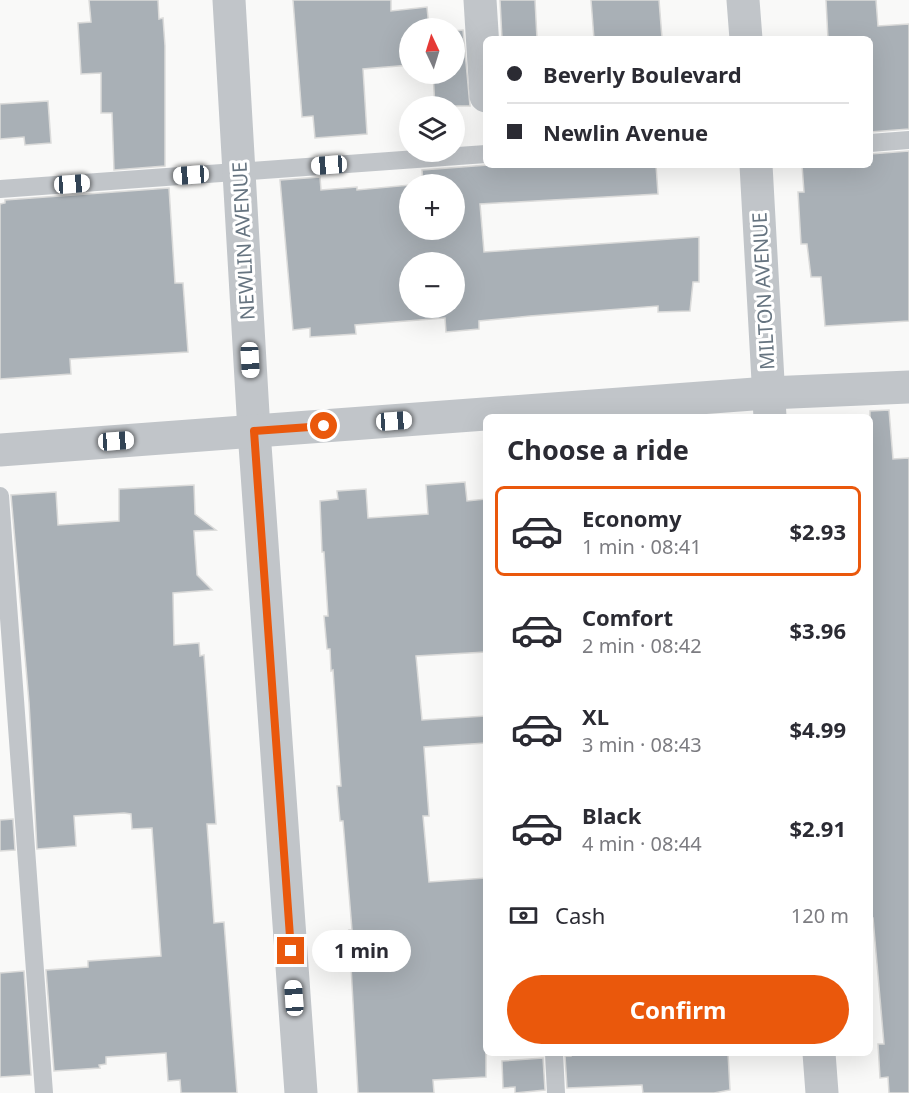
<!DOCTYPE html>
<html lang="en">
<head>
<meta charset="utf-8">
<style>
	:root { --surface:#fff; --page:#f2f2f3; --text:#2b2b33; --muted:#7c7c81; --line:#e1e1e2; --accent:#ea580c }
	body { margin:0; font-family:"Noto Sans",sans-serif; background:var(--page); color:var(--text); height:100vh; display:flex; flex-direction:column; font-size:22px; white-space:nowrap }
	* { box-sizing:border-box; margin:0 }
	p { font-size:20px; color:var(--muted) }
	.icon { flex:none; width:33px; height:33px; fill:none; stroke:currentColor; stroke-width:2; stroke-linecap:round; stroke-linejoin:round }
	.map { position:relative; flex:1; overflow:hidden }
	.details { position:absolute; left:483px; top:414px; width:390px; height:642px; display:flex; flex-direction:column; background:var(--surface); border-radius:9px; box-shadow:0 6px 24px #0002 }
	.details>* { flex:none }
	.banner { position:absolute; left:483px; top:36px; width:390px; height:132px; border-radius:9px; box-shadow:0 6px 24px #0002; display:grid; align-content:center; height:132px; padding:0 24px; background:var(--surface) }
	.needle { width:39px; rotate:356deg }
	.buttons { position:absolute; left:399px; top:18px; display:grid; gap:12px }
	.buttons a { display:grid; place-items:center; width:66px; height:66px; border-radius:50%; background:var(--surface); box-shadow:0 6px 24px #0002; font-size:30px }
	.end { position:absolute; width:27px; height:27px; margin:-14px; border:8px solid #ea580c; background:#fff; box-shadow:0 0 0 3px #fff }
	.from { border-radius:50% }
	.bubble { position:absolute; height:42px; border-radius:21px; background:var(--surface); box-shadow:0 6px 24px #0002; font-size:20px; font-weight:700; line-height:42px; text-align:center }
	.car { position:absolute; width:18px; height:36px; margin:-18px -9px; border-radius:8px; box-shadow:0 0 4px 2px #0007; background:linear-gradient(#fff 24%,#345 0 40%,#fff 0 76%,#345 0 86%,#fff 0) }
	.banner b { display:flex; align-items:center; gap:21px; height:57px; font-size:22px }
	.banner b+b { border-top:2px solid var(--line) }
	.banner i { width:15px; height:15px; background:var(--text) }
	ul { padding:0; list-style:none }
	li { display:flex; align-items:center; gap:18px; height:90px; margin:0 12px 9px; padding:0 12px; border:3px solid transparent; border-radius:9px }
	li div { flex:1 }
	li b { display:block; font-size:22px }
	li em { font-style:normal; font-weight:700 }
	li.active { border-color:var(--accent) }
	li>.icon { width:54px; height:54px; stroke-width:1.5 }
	h2 { padding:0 24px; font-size:27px; line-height:72px }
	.pay { display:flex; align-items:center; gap:15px; height:66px; padding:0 24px; font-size:22px }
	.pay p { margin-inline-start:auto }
	.primary-button { display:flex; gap:12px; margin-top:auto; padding:12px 24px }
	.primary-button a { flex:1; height:69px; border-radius:36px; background:var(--accent); color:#fff; font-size:24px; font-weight:700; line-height:69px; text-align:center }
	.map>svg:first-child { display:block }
	.building { fill:#a9b0b6; stroke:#dbdbda; stroke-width:1.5; fill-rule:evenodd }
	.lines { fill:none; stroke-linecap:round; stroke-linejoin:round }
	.service { stroke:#c1c5c9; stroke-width:18 }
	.minor { stroke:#c1c5c9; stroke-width:33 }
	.tertiary { stroke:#c1c5c9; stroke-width:33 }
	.route { stroke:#ea580c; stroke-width:8 }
	.labels { text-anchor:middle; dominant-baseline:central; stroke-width:6; stroke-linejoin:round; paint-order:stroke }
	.street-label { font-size:20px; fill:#667480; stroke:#fff }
</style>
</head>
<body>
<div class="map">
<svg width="909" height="1093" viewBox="0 0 909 1093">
	<rect width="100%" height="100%" fill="#f9f9f8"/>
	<!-- building -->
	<g class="building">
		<path d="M89,0H158L159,19L163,18L165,46V166L114,170L112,113H101V73L81,74L78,23L91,22Z"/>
		<path d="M293,0H391V11L427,7L429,28H410V65L363,69L367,134L315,138L313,116L302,117Z"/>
		<path d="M500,0H535L537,39H502Z"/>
		<path d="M591,0H659L662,38L594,39Z"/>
		<path d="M826,0H876L878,26L909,24V129L870,132V39H828Z"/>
		<path d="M463,30L470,106H435L433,74H454V31Z"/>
		<path d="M48,101L51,143L25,145L24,137L0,139V104Z"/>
		<path d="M909,151V321L825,326L821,277H811L807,244H801L798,192H804L802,165H870V154Z"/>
		<path d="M488,165H656L658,194L480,204L484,252L699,237V282H693L690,311L658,312V306L530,316L479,321V329L446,332L445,318L355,325L356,334L310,337V328L293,330L280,180L320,177L321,190L357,187V190L410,185V230H454V184H421H423L422,170ZM410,262H454V308H410Z"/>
		<path d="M169,188L175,283H183L188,352L70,359L71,374L0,379V204L5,203V200Z"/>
		<path d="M889,410L893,459L909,458V1093H889L888,1077L880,1078L878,1044H884L873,918H870V411Z"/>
		<path d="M465,482L467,501L486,499V652L416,656L422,720L486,716V743L424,747L429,816H423L429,882L486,878V1077L433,1080L434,1093H358L349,930H352L343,821H340L337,786H341L333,670L331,671L330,649H327L324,616H328L324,552H322L320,501L338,499L337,491L366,489L368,518L428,514L426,485Z"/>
		<path d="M194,485L195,514L216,530L194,531L197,575L212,590L173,593L174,645L199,643L200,656L204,655L216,824H207L214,923L224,922L237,1093H181L180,1080L168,1081L166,1053L106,1057V1064L99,1065L100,1068L54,1071L46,970L88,967V961L161,956L152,828L132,829L131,814L124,813L74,816L76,846L37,849L29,702L11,495L56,492L58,525L119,521V489Z"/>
		<path d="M13,819L15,850L0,851V820Z"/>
		<path d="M24,971L31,1075L0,1077V973Z"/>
		<path d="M571,1053H728L730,1090L714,1093H643L642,1085L567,1088L565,1056H571Z"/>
		<path d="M543,1058L545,1090L515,1093V1087L503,1088L502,1061Z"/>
	</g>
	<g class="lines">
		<!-- service -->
		<g class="service">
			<path d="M870,143L909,140"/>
			<path d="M0,189L486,154"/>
			<path d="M0,496L44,1093"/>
			<path d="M554,1053L556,1093"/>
		</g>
		<!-- minor -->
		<g class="minor">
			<path d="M229,0L254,431L301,1093"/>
			<path d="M480,0L486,96"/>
			<path d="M743,0L746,39"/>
			<path d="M756,165L770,417"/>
			<path d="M819,1053L822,1093"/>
		</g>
		<!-- tertiary -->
		<path class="tertiary" d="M0,450L768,393L909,387"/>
	</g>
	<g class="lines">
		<!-- route -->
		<path class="route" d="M291,951L254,431L324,426"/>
	</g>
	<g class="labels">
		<!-- street labels -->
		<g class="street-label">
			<text transform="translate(243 241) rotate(-93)">NEWLIN AVENUE</text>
			<text transform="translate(763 291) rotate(-93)">MILTON AVENUE</text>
		</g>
	</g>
</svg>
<div class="buttons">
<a><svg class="needle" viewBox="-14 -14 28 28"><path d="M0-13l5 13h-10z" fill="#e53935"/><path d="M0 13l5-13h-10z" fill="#7c7c81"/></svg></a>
<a><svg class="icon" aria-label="layers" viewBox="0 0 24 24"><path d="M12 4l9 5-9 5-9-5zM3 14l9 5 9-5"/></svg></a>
<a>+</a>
<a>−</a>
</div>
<i class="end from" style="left:324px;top:426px"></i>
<i class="end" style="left:291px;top:951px"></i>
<div class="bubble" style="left:312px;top:930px;width:99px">1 min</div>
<i class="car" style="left:329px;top:165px;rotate:266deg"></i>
<i class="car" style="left:191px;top:175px;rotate:266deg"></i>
<i class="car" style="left:72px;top:184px;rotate:86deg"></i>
<i class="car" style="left:250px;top:360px;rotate:177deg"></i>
<i class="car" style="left:394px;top:421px;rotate:86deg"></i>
<i class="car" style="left:116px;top:441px;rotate:86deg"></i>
<i class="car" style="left:294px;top:998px;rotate:356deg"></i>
<div class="banner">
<b><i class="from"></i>Beverly Boulevard</b>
<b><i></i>Newlin Avenue</b>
</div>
<section class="details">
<h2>Choose a ride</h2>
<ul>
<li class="active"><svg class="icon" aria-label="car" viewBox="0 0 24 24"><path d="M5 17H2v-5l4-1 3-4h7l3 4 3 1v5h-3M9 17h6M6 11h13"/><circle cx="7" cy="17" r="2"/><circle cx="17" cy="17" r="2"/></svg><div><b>Economy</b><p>1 min · 08:41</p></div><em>$2.93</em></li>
<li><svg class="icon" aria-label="car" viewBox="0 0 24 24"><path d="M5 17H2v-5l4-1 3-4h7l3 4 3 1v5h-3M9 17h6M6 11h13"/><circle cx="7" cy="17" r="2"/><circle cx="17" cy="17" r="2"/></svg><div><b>Comfort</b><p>2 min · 08:42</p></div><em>$3.96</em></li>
<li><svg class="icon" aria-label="car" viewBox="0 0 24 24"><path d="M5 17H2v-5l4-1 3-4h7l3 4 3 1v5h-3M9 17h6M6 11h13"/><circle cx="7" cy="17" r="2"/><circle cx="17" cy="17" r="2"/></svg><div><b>XL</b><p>3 min · 08:43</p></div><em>$4.99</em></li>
<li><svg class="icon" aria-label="car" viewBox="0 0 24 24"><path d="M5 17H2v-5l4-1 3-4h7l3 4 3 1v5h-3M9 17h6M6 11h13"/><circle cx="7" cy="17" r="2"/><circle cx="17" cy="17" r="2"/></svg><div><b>Black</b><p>4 min · 08:44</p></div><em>$2.91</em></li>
</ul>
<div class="pay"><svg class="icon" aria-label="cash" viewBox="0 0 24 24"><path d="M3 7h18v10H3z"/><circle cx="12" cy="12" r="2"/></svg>Cash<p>120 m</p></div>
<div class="primary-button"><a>Confirm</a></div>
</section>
</div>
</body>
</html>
